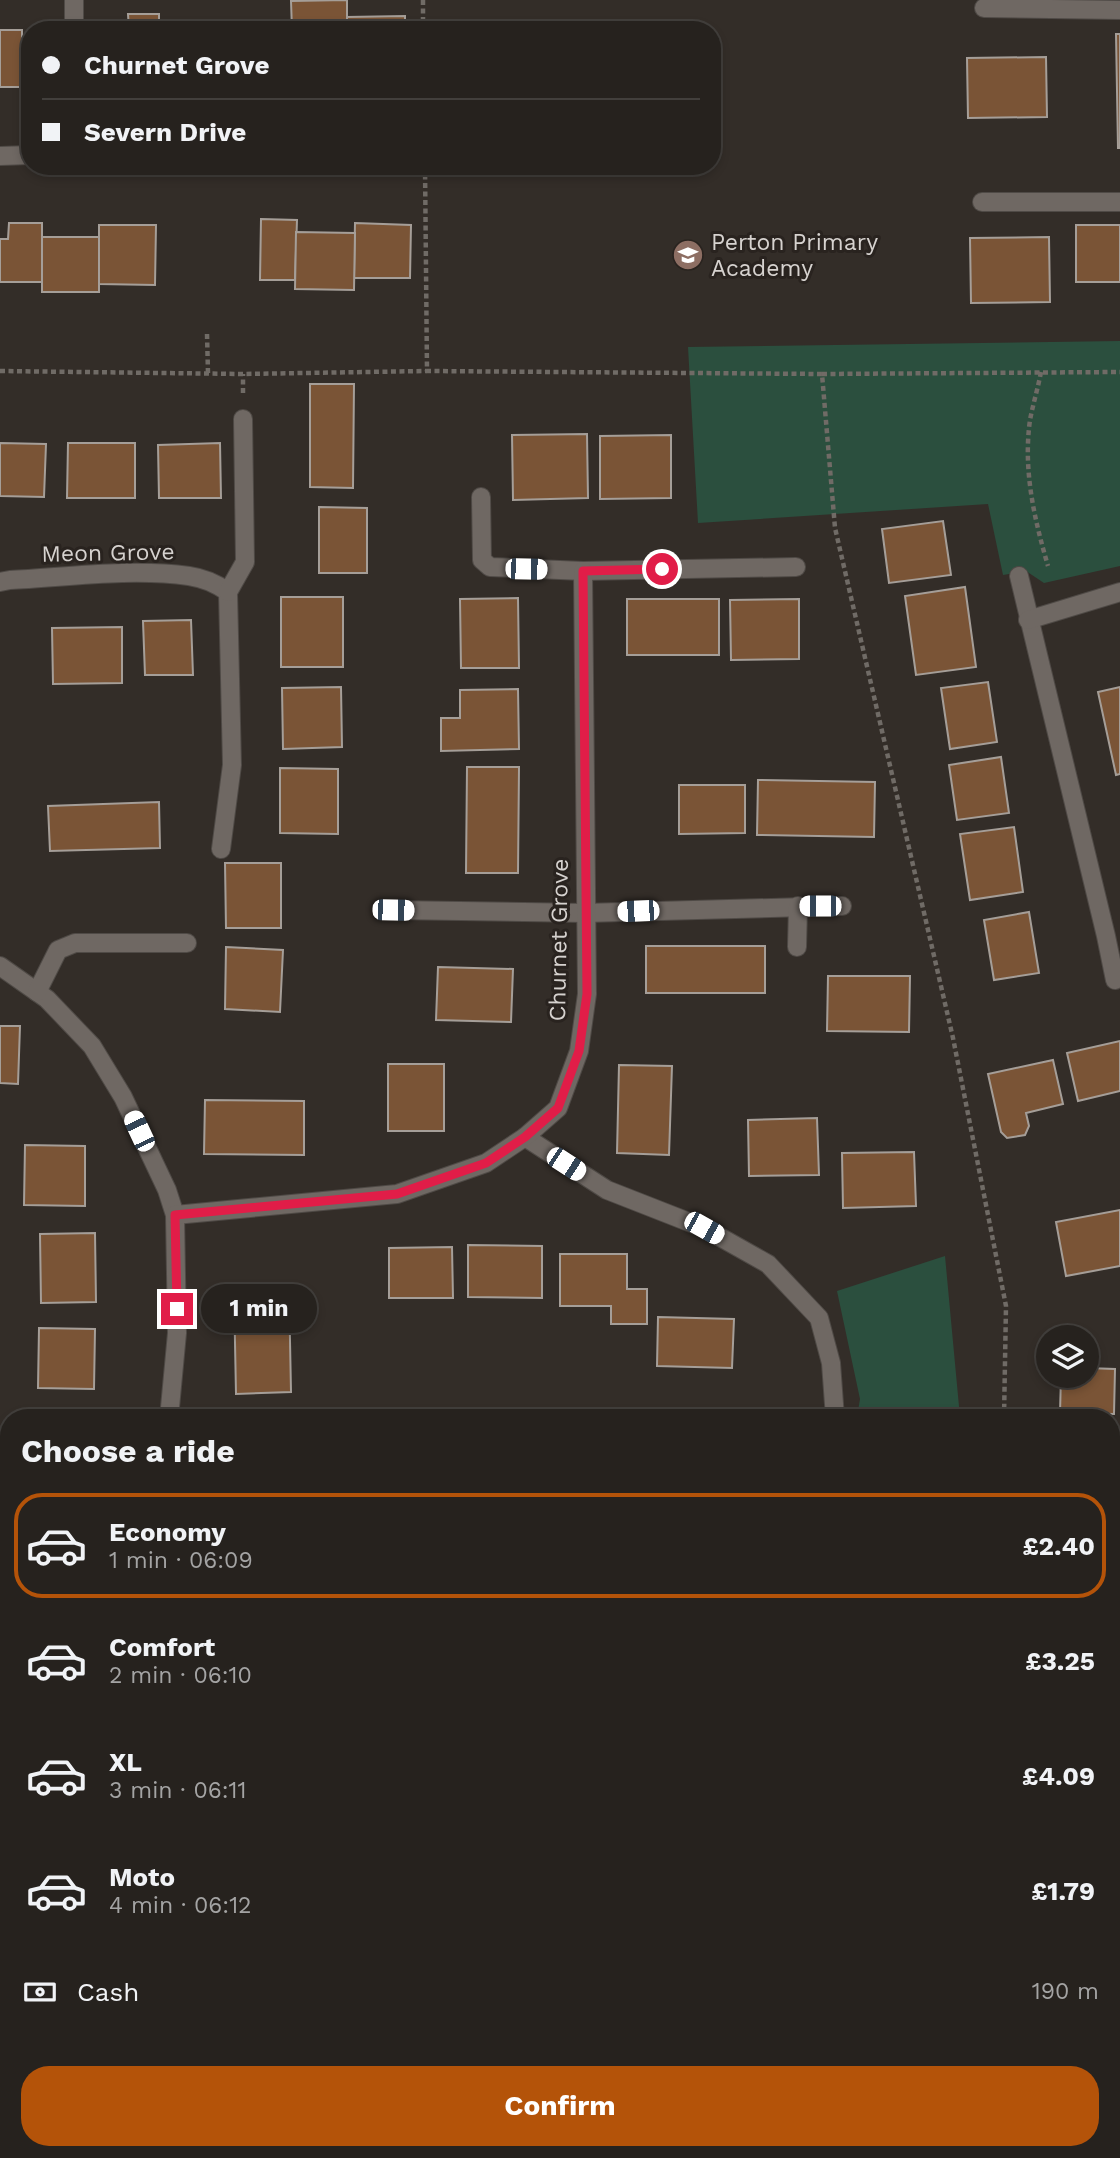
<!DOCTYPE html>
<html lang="en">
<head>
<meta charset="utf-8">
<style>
	:root { --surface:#26221e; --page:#322f2b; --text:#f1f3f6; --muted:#a4a4a4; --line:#423f3c; --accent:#b45309 }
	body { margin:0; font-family:"Work Sans",sans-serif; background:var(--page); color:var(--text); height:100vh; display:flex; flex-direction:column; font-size:26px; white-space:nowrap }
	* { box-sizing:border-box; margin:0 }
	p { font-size:23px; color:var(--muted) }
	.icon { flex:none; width:38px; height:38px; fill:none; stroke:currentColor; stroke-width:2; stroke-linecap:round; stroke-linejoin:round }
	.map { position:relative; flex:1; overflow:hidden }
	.panel { position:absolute; left:0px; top:1409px; width:1120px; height:751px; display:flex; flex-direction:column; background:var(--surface); border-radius:28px 28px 0 0; box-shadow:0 4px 10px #0003,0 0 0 2px var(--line) }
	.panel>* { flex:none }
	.hud { position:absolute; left:21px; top:21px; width:700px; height:154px; border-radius:28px; box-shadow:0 4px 10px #0003,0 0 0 2px var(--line); display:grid; align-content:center; height:154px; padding:0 21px; background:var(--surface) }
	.tools { position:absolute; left:1036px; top:1325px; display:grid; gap:14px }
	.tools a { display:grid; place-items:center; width:63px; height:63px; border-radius:50%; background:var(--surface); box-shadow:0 4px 10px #0003,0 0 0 2px var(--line); font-size:35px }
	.end { position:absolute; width:32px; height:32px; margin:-16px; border:9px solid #e11d48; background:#fff; box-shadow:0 0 0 4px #fff }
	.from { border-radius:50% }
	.bubble { position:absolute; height:49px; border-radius:24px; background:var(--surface); box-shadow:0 4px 10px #0003,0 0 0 2px var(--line); font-size:23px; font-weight:700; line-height:49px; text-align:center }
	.car { position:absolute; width:21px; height:42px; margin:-21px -10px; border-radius:9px; box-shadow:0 0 5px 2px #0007; background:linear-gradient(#fff 24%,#345 0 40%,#fff 0 76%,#345 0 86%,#fff 0) }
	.hud b { display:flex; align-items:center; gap:24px; height:66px; font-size:26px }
	.hud b+b { border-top:2px solid var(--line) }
	.hud i { width:18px; height:18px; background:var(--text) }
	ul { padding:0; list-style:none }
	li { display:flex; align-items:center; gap:21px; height:105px; margin:0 14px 10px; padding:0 7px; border:4px solid transparent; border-radius:28px }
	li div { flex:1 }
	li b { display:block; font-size:26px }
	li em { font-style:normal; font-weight:700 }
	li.selected { border-color:var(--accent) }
	li>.icon { width:63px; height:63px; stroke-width:1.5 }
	h2 { padding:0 21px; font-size:32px; line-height:84px }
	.pay { display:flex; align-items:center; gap:18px; height:77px; padding:0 21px; font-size:26px }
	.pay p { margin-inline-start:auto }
	.button { display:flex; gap:14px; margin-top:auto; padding:14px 21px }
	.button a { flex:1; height:80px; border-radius:28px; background:var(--accent); color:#fff; font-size:28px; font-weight:700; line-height:80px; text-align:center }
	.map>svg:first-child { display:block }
	.green { fill:#2b4f3e }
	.building { fill:#7a5436; stroke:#a59e98; stroke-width:2 }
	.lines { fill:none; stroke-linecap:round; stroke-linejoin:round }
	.minor-casing { stroke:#4f4a46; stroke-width:20 }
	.path { stroke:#706b66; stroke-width:4.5; stroke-dasharray:5 3.5; stroke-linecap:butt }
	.minor { stroke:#6f6863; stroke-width:18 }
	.route { stroke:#e11d48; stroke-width:9 }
	.labels { text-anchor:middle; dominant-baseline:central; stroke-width:6; stroke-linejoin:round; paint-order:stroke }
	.poi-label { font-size:23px; fill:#d6d2cf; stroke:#29231f; text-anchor:start }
	.street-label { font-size:23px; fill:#d6d2cf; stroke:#29231f }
</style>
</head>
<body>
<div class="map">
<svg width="1120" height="2158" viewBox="0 0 1120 2158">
	<rect width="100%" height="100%" fill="#332d28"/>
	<!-- green -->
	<g class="green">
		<path d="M1120,341V566L1044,583L1026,571L1003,575L988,504L698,523L688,347Z"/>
		<path d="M945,1256L960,1417H857L860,1399L837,1291Z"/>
		<path d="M369,2151H518L514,2154L499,2158H369Z"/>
	</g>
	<!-- building -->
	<g class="building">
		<path d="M347,0V30H292L291,1Z"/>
		<path d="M128,14H159V30H129Z"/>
		<path d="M405,16V30H347V17Z"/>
		<rect x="0" y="30" width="22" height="57"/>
		<path d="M1116,34H1120V148H1118Z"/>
		<path d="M1046,57L1047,117L968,118L967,58Z"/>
		<path d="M261,219L297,220L295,280H260Z"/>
		<path d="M9,223H42V282H0V239H8Z"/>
		<path d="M355,223L411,225L410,278H354Z"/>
		<path d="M99,225H156L155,285L99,284Z"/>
		<rect x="1076" y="225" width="44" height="57"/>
		<path d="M296,232L355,233L354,290L295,289Z"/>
		<rect x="42" y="237" width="57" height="55"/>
		<path d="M1049,237L1050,302L971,303L970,238Z"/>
		<path d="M310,384H354L353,488L310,487Z"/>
		<path d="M587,434L588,498L513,500L512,435Z"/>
		<path d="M671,435V498L600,499V436Z"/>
		<path d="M0,443L46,444L44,497L0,496Z"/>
		<path d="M68,443H135V498H67Z"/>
		<path d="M220,443L221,498H159L158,445Z"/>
		<path d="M319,507L367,508V573H319Z"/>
		<path d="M943,521L951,575L889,583L882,529Z"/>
		<path d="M965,587L976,667L916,675L905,596Z"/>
		<rect x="281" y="597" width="62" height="70"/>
		<path d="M518,598L519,668H461L460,599Z"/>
		<rect x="627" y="599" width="92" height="56"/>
		<path d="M799,599V659L731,660L730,600Z"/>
		<path d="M191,620L193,675H145L143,621Z"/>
		<path d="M122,627V683L53,684L52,628Z"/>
		<path d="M988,682L997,742L950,749L941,688Z"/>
		<path d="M341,687L342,747L283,749L282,688Z"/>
		<path d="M1120,687V774L1116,775L1098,692Z"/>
		<path d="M518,689L519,749L441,751V718H460V690Z"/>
		<path d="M1001,757L1009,813L957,820L949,765Z"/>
		<path d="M467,767H519L518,873H466Z"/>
		<path d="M280,768L338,769V834L280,833Z"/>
		<path d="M758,780L875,782L874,837L757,835Z"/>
		<path d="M679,785H745V833L679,834Z"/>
		<path d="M159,802L160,848L50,851L48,806Z"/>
		<path d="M1014,827L1023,892L970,900L960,834Z"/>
		<path d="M225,863H281V928H226Z"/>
		<path d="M1029,912L1039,973L994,980L984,920Z"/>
		<rect x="646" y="946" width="119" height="47"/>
		<path d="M226,947L283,950L280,1012L225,1009Z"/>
		<path d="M438,967L513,969L511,1022L436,1020Z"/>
		<path d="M828,976H910L909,1032L827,1031Z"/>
		<path d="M0,1026H20L18,1084L0,1083Z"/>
		<path d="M1120,1041V1091L1078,1101L1067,1053Z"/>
		<path d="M1053,1060L1063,1104L1026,1113L1029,1126L1025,1135L1007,1138L1001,1132L988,1074Z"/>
		<rect x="388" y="1064" width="56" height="67"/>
		<path d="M619,1065L672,1066L669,1155L617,1153Z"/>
		<path d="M205,1100L304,1101V1155L204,1154Z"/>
		<path d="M817,1118L819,1175L749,1176L748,1120Z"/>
		<path d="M25,1145L85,1146V1206L24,1205Z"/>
		<path d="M914,1152L916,1206L843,1208L842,1153Z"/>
		<path d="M1120,1210V1266L1066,1276L1056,1222Z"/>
		<path d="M95,1233L96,1302L41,1303L40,1234Z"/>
		<path d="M468,1245L542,1246V1298L468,1297Z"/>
		<path d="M452,1247L453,1298H389V1248Z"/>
		<path d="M560,1254H627V1289H647V1324H611V1306H560Z"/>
		<path d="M289,1289L291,1392L236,1394L234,1291Z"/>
		<path d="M658,1317L734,1319L732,1368L657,1366Z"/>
		<path d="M39,1328L95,1329L94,1389L38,1388Z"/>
		<path d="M1087,1368L1115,1369L1114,1414L1060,1413L1061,1376H1087Z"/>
		<path d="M234,1411L310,1412V1418H234Z"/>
		<rect x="1111" y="1584" width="4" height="52"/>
		<path d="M8,1669H9V1728H7Z"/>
		<rect x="1111" y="1710" width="9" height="45"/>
		<path d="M617,2151H696V2158H618Z"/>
		<path d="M829,2151H892V2158H830Z"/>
	</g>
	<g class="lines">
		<!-- minor casing -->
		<g class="minor-casing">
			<g id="minor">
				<path d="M74,0V30"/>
				<path d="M984,8L1120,10"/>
				<path d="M0,156L30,155"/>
				<path d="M982,202H1120"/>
				<path d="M481,497L482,560L490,567L583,571L796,567"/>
				<path d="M1019,576L1106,936L1115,980"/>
				<path d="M0,582L10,580C68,577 131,568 189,576C203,578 217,584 228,592L232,765L221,849"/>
				<path d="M228,592L245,562L243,419"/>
				<path d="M1028,620L1120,592"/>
				<path d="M393,910L585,913L842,906"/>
				<path d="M797,947L798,906"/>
				<path d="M0,966L47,999L92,1046L123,1097L167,1190L175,1215L177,1333L169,1418"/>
				<path d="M37,992L58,950L75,943H187"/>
				<path d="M525,1137L607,1190L704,1228L768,1264L819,1318L831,1363L835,1418"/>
				<path d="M175,1215L397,1194L486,1163L525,1137L558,1108L579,1051L587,994L583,571"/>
				<path d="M0,1443H9"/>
				<path d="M1111,1687L1120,1684"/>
				<path d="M0,1859L9,1860"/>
				<path d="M1111,1897L1120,1895"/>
				<path d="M29,2151V2158"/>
				<path d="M976,2151L977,2158"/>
				<path d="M550,2158V2151"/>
			</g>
		</g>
		<!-- path -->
		<g class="path">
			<path d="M423,0V30"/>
			<path d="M425,166L427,371L822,374L835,528L953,1038L1006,1306L1004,1418"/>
			<path d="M207,334L208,373"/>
			<path d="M0,371L243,374L427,371"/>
			<path d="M1041,372C1038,388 1033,404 1030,420C1023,470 1034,518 1048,566"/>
			<path d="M822,374L1120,372"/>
			<path d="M243,393V374"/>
		</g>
		<!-- minor -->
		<use href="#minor" class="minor"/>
	</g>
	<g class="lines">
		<!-- route -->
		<path class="route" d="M177,1309L175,1215L397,1194L486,1163L525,1137L558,1108L579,1051L587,994L583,571L662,569"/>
	</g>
	<!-- icons -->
	<defs>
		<g id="school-disc" transform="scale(1.575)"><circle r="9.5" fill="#8d6e63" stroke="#29231f"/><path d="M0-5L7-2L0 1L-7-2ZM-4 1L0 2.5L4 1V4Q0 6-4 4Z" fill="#fff"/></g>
	</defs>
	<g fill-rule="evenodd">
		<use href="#school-disc" x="688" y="255"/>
	</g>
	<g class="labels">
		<!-- poi labels -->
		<g class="poi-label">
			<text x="711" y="242">Perton Primary<tspan x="711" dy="26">Academy</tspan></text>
		</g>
		<!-- street labels -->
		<g class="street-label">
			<text transform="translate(108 553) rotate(-1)">Meon Grove</text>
			<text transform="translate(559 940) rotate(-89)">Churnet Grove</text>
		</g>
	</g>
</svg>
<div class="tools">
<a><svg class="icon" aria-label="layers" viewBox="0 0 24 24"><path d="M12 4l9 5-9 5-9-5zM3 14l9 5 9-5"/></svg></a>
</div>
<i class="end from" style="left:662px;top:569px"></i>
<i class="end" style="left:177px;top:1309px"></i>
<div class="bubble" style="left:201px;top:1284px;width:116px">1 min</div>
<i class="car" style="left:526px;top:569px;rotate:91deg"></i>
<i class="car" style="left:820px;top:906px;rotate:270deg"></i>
<i class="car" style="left:393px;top:910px;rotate:91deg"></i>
<i class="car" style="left:638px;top:911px;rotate:268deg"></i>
<i class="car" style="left:139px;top:1131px;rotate:335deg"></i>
<i class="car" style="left:566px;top:1164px;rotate:123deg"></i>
<i class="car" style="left:704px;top:1228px;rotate:119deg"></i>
<div class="hud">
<b><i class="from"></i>Churnet Grove</b>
<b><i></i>Severn Drive</b>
</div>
<section class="panel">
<h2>Choose a ride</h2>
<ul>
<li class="selected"><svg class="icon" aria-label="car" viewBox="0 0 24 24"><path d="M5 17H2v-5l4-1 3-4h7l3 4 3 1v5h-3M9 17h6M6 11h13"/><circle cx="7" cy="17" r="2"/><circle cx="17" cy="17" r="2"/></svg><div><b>Economy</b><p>1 min · 06:09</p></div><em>£2.40</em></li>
<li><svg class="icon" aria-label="car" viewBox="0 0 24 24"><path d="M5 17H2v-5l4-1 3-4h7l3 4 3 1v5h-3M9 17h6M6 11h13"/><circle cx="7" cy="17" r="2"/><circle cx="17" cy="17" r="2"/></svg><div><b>Comfort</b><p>2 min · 06:10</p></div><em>£3.25</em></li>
<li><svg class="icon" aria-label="car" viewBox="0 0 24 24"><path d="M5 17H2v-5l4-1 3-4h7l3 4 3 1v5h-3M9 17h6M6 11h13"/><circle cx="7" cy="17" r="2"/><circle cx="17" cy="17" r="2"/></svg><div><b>XL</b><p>3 min · 06:11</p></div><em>£4.09</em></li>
<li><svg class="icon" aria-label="car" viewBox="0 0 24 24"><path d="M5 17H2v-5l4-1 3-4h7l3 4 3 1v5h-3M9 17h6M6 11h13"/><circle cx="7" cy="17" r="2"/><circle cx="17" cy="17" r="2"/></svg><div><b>Moto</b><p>4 min · 06:12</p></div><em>£1.79</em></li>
</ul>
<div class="pay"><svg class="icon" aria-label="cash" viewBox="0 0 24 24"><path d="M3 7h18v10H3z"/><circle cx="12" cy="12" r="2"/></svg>Cash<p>190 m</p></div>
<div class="button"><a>Confirm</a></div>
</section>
</div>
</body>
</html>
